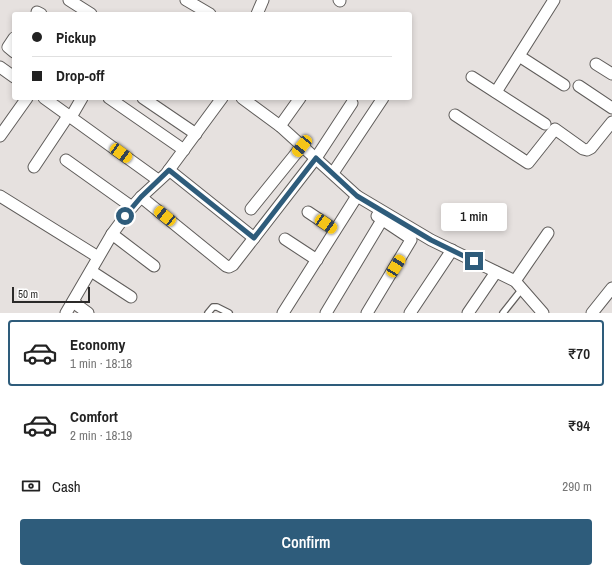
<!DOCTYPE html>
<html lang="en">
<head>
<meta charset="utf-8">
<style>
	:root { --surface:#fff; --page:#f6f6f6; --text:#222; --muted:#767676; --line:#e0e0e0; --accent:#2e5c7b }
	body { margin:0; font-family:"Archivo Narrow",sans-serif; background:var(--page); color:var(--text); height:100vh; display:flex; flex-direction:column; font-size:15px; white-space:nowrap }
	* { box-sizing:border-box; margin:0 }
	p { font-size:13px; color:var(--muted) }
	.icon { flex:none; width:22px; height:22px; fill:none; stroke:currentColor; stroke-width:2; stroke-linecap:round; stroke-linejoin:round }
	.map { position:relative; height:313px; overflow:hidden }
	.drawer { display:flex; flex-direction:column; background:var(--surface); flex:1 }
	.drawer>* { flex:none }
	.guide { position:absolute; left:12px; top:12px; width:400px; height:88px; border-radius:4px; box-shadow:0 2px 6px #0003; display:grid; align-content:center; height:88px; padding:0 20px; background:var(--surface) }
	.scale { position:absolute; left:12px; bottom:10px; width:78px; box-sizing:border-box; padding-left:4px; border:2px solid #2b2a29; border-top:0; font-size:11px; line-height:14px; white-space:nowrap; color:#2b2a29; -webkit-text-stroke:3px #fff; paint-order:stroke }
	.end { position:absolute; width:18px; height:18px; margin:-9px; border:5px solid #2e5c7b; background:#fff; box-shadow:0 0 0 2px #fff }
	.from { border-radius:50% }
	.bubble { position:absolute; height:28px; border-radius:4px; background:var(--surface); box-shadow:0 2px 6px #0003; font-size:13px; font-weight:600; line-height:28px; text-align:center }
	.car { position:absolute; width:12px; height:24px; margin:-12px -6px; border-radius:5px; box-shadow:0 0 3px 1px #0007; background:linear-gradient(#f5c518 24%,#345 0 40%,#f5c518 0 76%,#345 0 86%,#f5c518 0) }
	.guide b { display:flex; align-items:center; gap:14px; height:38px; font-size:15px }
	.guide b+b { border-top:1px solid var(--line) }
	.guide i { width:10px; height:10px; background:var(--text) }
	ul { padding:7px 0 0; list-style:none }
	li { display:flex; align-items:center; gap:12px; height:66px; margin:0 8px 6px; padding:0 12px; border:2px solid transparent; border-radius:4px }
	li div { flex:1 }
	li b { display:block; font-size:15px }
	li em { font-style:normal; font-weight:600 }
	li.on { border-color:var(--accent) }
	li>.icon { width:36px; height:36px; stroke-width:1.5 }
	.pay { display:flex; align-items:center; gap:10px; height:44px; padding:0 20px; font-size:15px }
	.pay p { margin-inline-start:auto }
	.cta { display:flex; gap:8px; margin-top:auto; padding:8px 20px }
	.cta a { flex:1; height:46px; border-radius:4px; background:var(--accent); color:#fff; font-size:16px; font-weight:600; line-height:46px; text-align:center }
	.map>svg:first-child { display:block }
	.lines { fill:none; stroke-linecap:round; stroke-linejoin:round }
	.service-casing { stroke:#605d5b; stroke-width:8 }
	.minor-casing { stroke:#605d5b; stroke-width:13 }
	.service { stroke:#fff; stroke-width:5.5 }
	.minor { stroke:#fff; stroke-width:11 }
	.route { stroke:#2e5c7b; stroke-width:5 }
</style>
</head>
<body>
<div class="map">
<svg width="612" height="313" viewBox="0 0 612 313">
	<rect width="100%" height="100%" fill="#e6e1df"/>
	<g class="lines">
		<!-- service casing -->
		<g class="service-casing">
			<g id="service">
				<path d="M208,313L213,307H217L229,313"/>
				<path d="M503,313L522,289"/>
			</g>
		</g>
		<!-- minor casing -->
		<g class="minor-casing">
			<g id="minor">
				<path d="M69,0L91,14"/>
				<path d="M186,0L210,14"/>
				<path d="M339,0L340,1"/>
				<path d="M37,12L41,14"/>
				<path d="M257,14L263,0"/>
				<path d="M14,38L8,47L14,52"/>
				<path d="M519,56L564,85"/>
				<path d="M596,64L612,74"/>
				<path d="M0,67L14,77"/>
				<path d="M472,77L545,124"/>
				<path d="M579,86L612,108"/>
				<path d="M496,92L554,0"/>
				<path d="M44,98L158,180"/>
				<path d="M109,98L184,150"/>
				<path d="M143,98L196,134"/>
				<path d="M242,98L280,126L357,196L431,240L515,281L543,313"/>
				<path d="M455,115L528,163L555,129L583,149L587,150L591,148L612,122"/>
				<path d="M71,117L82,98"/>
				<path d="M280,126L300,98"/>
				<path d="M0,136L27,98"/>
				<path d="M66,160L132,207"/>
				<path d="M34,167L68,116"/>
				<path d="M169,170L254,238"/>
				<path d="M333,173L383,98"/>
				<path d="M0,196L98,257"/>
				<path d="M141,197L226,266L229,267L233,265L316,158L352,103"/>
				<path d="M251,209L302,146"/>
				<path d="M308,212L335,230"/>
				<path d="M112,234L154,266"/>
				<path d="M285,239L317,260"/>
				<path d="M91,271L131,297"/>
				<path d="M515,281L548,233"/>
				<path d="M73,302L88,313"/>
				<path d="M66,313L112,234L132,207L141,197L166,174L222,98"/>
				<path d="M283,313L357,196"/>
				<path d="M326,313L382,220"/>
				<path d="M367,313L411,240L410,238L377,216"/>
				<path d="M410,313L452,250"/>
				<path d="M468,313L496,272"/>
				<path d="M592,313L612,288"/>
			</g>
		</g>
		<!-- service -->
		<use href="#service" class="service"/>
		<!-- minor -->
		<use href="#minor" class="minor"/>
	</g>
	<g class="lines">
		<!-- route -->
		<path class="route" d="M125,216L141,197L169,170L254,238L316,158L357,196L431,240L474,261"/>
	</g>
</svg>
<div class="scale">50 m</div>
<i class="end from" style="left:125px;top:216px"></i>
<i class="end" style="left:474px;top:261px"></i>
<div class="bubble" style="left:441px;top:203px;width:66px">1 min</div>
<i class="car" style="left:302px;top:146px;rotate:219deg"></i>
<i class="car" style="left:121px;top:153px;rotate:126deg"></i>
<i class="car" style="left:165px;top:216px;rotate:309deg"></i>
<i class="car" style="left:326px;top:224px;rotate:124deg"></i>
<i class="car" style="left:396px;top:266px;rotate:32deg"></i>
<div class="guide">
<b><i class="from"></i>Pickup</b>
<b><i></i>Drop-off</b>
</div>
</div>
<section class="drawer">
<ul>
<li class="on"><svg class="icon" aria-label="car" viewBox="0 0 24 24"><path d="M5 17H2v-5l4-1 3-4h7l3 4 3 1v5h-3M9 17h6M6 11h13"/><circle cx="7" cy="17" r="2"/><circle cx="17" cy="17" r="2"/></svg><div><b>Economy</b><p>1 min · 18:18</p></div><em>₹70</em></li>
<li><svg class="icon" aria-label="car" viewBox="0 0 24 24"><path d="M5 17H2v-5l4-1 3-4h7l3 4 3 1v5h-3M9 17h6M6 11h13"/><circle cx="7" cy="17" r="2"/><circle cx="17" cy="17" r="2"/></svg><div><b>Comfort</b><p>2 min · 18:19</p></div><em>₹94</em></li>
</ul>
<div class="pay"><svg class="icon" aria-label="cash" viewBox="0 0 24 24"><path d="M3 7h18v10H3z"/><circle cx="12" cy="12" r="2"/></svg>Cash<p>290 m</p></div>
<div class="cta"><a>Confirm</a></div>
</section>
</body>
</html>
